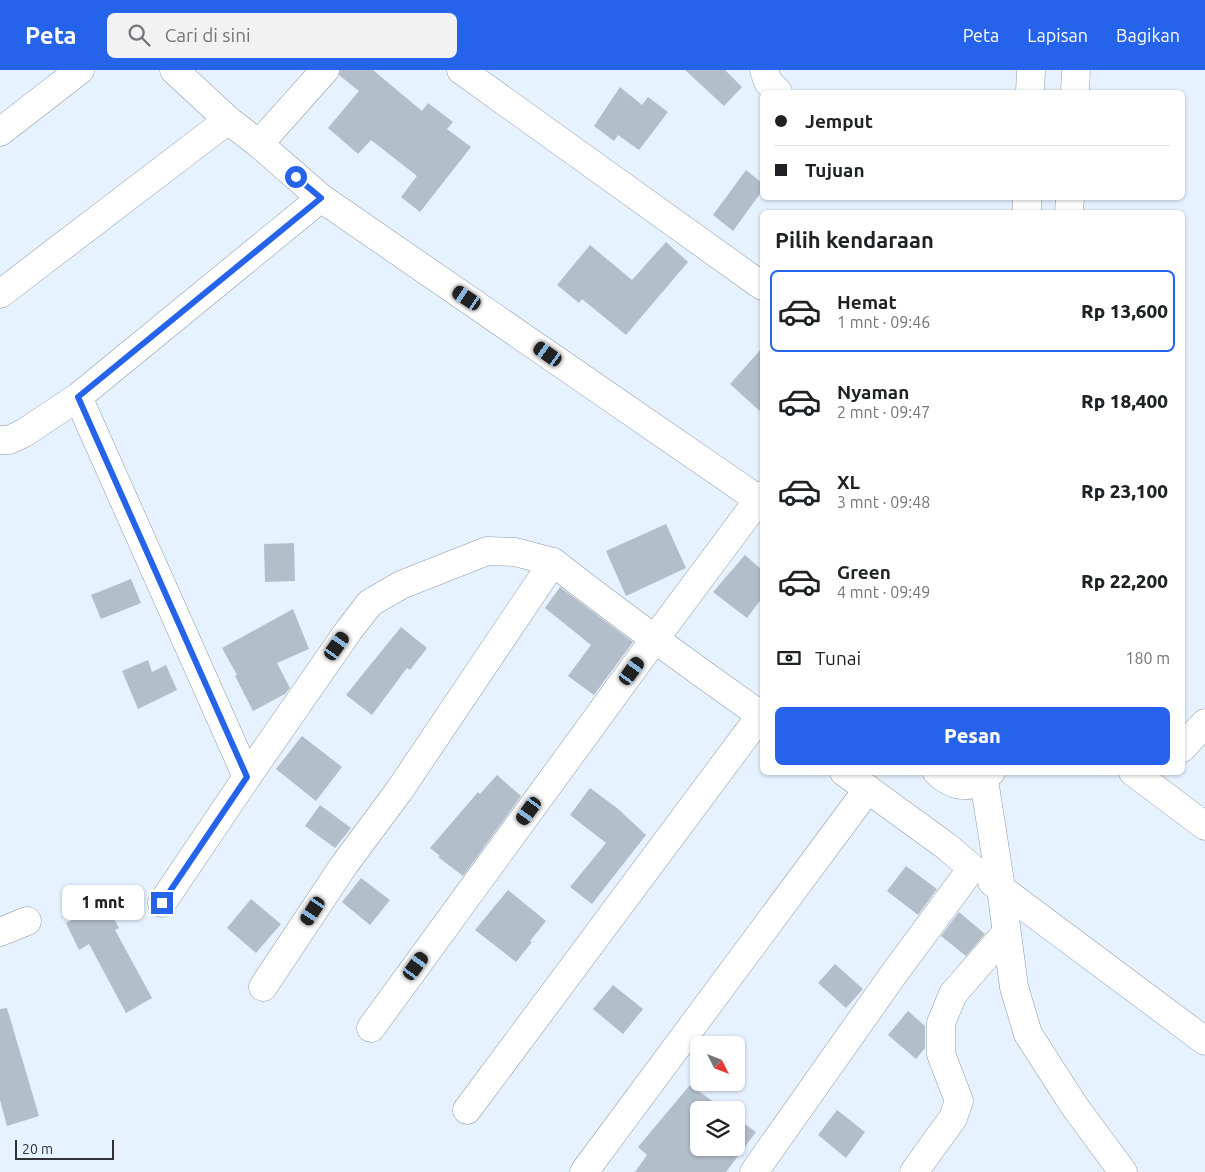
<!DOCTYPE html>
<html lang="id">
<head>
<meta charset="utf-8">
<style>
	:root { --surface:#fff; --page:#f2f2f2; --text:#202124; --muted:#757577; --line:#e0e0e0; --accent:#2563eb }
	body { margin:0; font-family:Ubuntu,sans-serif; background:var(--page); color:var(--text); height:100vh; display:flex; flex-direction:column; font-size:19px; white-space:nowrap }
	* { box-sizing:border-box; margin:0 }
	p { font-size:16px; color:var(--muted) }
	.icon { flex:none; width:28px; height:28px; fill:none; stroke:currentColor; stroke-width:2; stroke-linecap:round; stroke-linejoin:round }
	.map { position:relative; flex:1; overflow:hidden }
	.sheet { position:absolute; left:760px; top:140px; width:425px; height:565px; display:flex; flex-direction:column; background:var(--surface); border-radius:8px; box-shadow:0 1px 4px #0004 }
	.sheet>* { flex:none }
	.banner { position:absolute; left:760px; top:20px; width:425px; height:110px; border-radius:8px; box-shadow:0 1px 4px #0004; display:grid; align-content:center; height:110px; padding:0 15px; background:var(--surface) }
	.needle { width:32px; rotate:132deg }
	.buttons { position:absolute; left:690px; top:966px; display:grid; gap:10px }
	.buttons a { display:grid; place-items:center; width:55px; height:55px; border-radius:8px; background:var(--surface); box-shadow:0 1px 4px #0004; font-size:25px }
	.scale { position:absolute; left:15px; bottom:12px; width:99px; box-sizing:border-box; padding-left:5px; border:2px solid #2e3237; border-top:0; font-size:14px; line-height:18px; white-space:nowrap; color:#2e3237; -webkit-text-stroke:4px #e6f2ff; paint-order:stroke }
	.end { position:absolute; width:22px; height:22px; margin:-11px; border:6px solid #2563eb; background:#fff; box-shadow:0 0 0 2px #fff }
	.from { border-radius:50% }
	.bubble { position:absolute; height:35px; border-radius:8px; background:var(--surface); box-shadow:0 1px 4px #0004; font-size:16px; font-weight:800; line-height:35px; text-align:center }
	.car { position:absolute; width:15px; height:30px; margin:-15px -8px; border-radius:6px; box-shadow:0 0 4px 1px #0007; background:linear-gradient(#222 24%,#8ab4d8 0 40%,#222 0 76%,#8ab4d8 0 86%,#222 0) }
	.banner b { display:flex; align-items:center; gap:18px; height:48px; font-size:19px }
	.banner b+b { border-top:1px solid var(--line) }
	.banner i { width:12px; height:12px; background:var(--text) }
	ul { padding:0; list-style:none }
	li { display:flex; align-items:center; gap:15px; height:82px; margin:0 10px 8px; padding:0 5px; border:2px solid transparent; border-radius:8px }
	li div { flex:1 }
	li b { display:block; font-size:19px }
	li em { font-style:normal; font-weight:800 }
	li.current { border-color:var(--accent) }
	li>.icon { width:45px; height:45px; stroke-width:1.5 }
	h2 { padding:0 15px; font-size:22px; line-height:60px }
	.pay { display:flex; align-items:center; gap:12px; height:55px; padding:0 15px; font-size:19px }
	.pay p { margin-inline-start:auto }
	.cta { display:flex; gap:10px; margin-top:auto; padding:10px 15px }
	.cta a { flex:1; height:58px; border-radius:8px; background:var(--accent); color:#fff; font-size:20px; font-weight:800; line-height:58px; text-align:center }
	header { display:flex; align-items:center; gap:30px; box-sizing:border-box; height:70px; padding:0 25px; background:var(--accent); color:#fff }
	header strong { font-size:24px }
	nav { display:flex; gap:28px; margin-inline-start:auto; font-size:18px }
	.search { width:350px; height:45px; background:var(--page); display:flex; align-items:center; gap:12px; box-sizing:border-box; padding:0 18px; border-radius:8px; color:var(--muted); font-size:19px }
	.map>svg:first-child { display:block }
	.building { fill:#b3becb }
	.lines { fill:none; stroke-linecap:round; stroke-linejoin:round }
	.minor-casing { stroke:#8f9ba6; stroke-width:29 }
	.minor { stroke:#fff; stroke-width:28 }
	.route { stroke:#2563eb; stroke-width:6 }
</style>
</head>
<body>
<header>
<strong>Peta</strong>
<div class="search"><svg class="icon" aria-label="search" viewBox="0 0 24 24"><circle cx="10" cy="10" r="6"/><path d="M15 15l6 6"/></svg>Cari di sini</div>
<nav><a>Peta</a><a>Lapisan</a><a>Bagikan</a></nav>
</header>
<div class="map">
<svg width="1205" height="1102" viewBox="0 0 1205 1102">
	<rect width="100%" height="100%" fill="#e6f2ff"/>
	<!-- building -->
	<g class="building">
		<path d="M340,0H373L422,41L428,33L453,52L447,59L471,77L420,142L401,127L417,106L371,70L358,84L328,58L359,21L339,5Z"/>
		<path d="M685,0H725L742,17L724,36Z"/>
		<path d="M620,17L642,35L648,27L668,42L639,80L618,65L614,71L594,56Z"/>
		<path d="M746,100L762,113V121L733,161L713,145Z"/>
		<path d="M666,172L688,192L626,265L582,229L579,233L557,215L590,175L632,210Z"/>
		<path d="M762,278V343L730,314Z"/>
		<path d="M666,454L686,498L626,526L606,481Z"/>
		<path d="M294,473L295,511L265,512L264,474Z"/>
		<path d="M745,485L762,500V528L747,548L713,522Z"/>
		<path d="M131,509L141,533L101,549L91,525Z"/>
		<path d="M560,517L633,572L594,625L568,606L591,575L545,538Z"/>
		<path d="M293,539L309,579L277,593L290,618L285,624L253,641L235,606L237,605L222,578Z"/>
		<path d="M401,557L427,578L410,600L407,598L372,645L346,625Z"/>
		<path d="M148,590L152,602L166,595L177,620L138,639L122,601Z"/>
		<path d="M302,666L342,697L316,731L276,699Z"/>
		<path d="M497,705L521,726L463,806L438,787L440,786L430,778L478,722L480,724Z"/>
		<path d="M590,718L617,738L646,765L592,834L570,817L606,773L570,745Z"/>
		<path d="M320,735L351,758L335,778L305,756Z"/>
		<path d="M906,796L937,819L918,845L887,821Z"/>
		<path d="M361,808L390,830L370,855L342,832Z"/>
		<path d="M508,820L546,851L530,871L532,872L516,892L475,860Z"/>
		<path d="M251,829L281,854L256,883L227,858Z"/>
		<path d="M105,832L119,858L115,860L152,928L126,943L89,874L79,880L66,853Z"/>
		<path d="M959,842L985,864L966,886L941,866Z"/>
		<path d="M835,894L863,919L846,938L818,913Z"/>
		<path d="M613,915L643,939L623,964L593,939Z"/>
		<path d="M7,938L39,1046L7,1056L0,1030V939Z"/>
		<path d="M908,941L925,956V978L916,989L888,965Z"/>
		<path d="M690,1015L725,1040H699V1078H736V1048L756,1062L726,1102H635L647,1085L638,1077Z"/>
		<path d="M837,1040L865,1062L846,1088L818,1065Z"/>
	</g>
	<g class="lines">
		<!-- minor casing -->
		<g class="minor-casing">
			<g id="minor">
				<path d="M174,0L228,50L259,74L321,128L762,432"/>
				<path d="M461,0L762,216"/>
				<path d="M764,0L768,12L778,22"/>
				<path d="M1030,22L1031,0"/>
				<path d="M1075,22L1076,0"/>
				<path d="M0,62L80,0"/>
				<path d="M259,74L325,0"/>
				<path d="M1027,142V128"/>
				<path d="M1069,142L1070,128"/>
				<path d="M0,224L228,50"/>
				<path d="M78,327L247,707"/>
				<path d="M0,370H9L24,363L78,327L321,128"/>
				<path d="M1182,678L1205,653"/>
				<path d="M937,702C955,719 974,720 991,702"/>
				<path d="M1133,702L1205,756"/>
				<path d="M984,710L1001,818L1014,917L1028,964L1075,1037L1123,1102"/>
				<path d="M992,812L1205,971"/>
				<path d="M162,833L247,707L349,560L370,533L401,515L487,481L515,482L553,492"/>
				<path d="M0,862L27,851"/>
				<path d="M263,917L344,795L399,721L553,492C621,545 691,596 762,646"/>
				<path d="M371,958L654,570L762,425"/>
				<path d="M467,1040L761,645"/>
				<path d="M584,1102L868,719"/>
				<path d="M754,1102L893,905L972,798L946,776L844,702"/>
				<path d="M914,1102L953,1048L959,1031L941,984V953L953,924L1006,863"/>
			</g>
		</g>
		<!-- minor -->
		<use href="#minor" class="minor"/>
	</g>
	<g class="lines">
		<!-- route -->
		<path class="route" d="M162,833L247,707L78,327L321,128L296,107"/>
	</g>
</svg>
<div class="buttons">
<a><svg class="needle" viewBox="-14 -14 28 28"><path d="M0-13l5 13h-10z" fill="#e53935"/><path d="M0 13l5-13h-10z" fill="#757577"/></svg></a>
<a><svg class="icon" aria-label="layers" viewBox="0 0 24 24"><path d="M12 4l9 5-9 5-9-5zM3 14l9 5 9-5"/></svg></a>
</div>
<div class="scale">20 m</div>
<i class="end from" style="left:296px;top:107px"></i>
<i class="end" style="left:162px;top:833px"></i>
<div class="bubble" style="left:62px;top:815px;width:82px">1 mnt</div>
<i class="car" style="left:467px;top:228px;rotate:304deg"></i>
<i class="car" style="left:548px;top:284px;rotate:305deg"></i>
<i class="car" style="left:337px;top:576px;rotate:35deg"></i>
<i class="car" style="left:632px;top:601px;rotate:36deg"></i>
<i class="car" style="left:529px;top:741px;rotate:216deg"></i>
<i class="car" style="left:313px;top:841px;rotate:213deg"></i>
<i class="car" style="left:416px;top:896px;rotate:36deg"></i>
<div class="banner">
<b><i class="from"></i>Jemput</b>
<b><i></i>Tujuan</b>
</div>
<section class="sheet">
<h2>Pilih kendaraan</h2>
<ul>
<li class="current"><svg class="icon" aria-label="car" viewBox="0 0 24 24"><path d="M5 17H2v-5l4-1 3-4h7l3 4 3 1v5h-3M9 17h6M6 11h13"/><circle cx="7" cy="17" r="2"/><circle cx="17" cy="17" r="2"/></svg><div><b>Hemat</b><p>1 mnt · 09:46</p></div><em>Rp 13,600</em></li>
<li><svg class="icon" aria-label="car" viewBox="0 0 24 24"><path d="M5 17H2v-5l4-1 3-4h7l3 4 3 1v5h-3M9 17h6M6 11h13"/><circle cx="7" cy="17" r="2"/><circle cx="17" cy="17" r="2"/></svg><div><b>Nyaman</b><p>2 mnt · 09:47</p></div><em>Rp 18,400</em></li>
<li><svg class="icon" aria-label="car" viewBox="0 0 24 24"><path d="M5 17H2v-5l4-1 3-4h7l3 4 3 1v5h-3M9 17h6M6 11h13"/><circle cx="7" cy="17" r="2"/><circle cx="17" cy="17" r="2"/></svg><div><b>XL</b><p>3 mnt · 09:48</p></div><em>Rp 23,100</em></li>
<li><svg class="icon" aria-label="car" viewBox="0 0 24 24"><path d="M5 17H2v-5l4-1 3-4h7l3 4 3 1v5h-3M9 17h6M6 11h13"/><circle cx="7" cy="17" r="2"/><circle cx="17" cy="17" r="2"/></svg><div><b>Green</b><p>4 mnt · 09:49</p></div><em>Rp 22,200</em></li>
</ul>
<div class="pay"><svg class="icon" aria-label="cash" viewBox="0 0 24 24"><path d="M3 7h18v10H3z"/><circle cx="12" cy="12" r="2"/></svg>Tunai<p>180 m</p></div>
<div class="cta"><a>Pesan</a></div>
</section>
</div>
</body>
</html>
